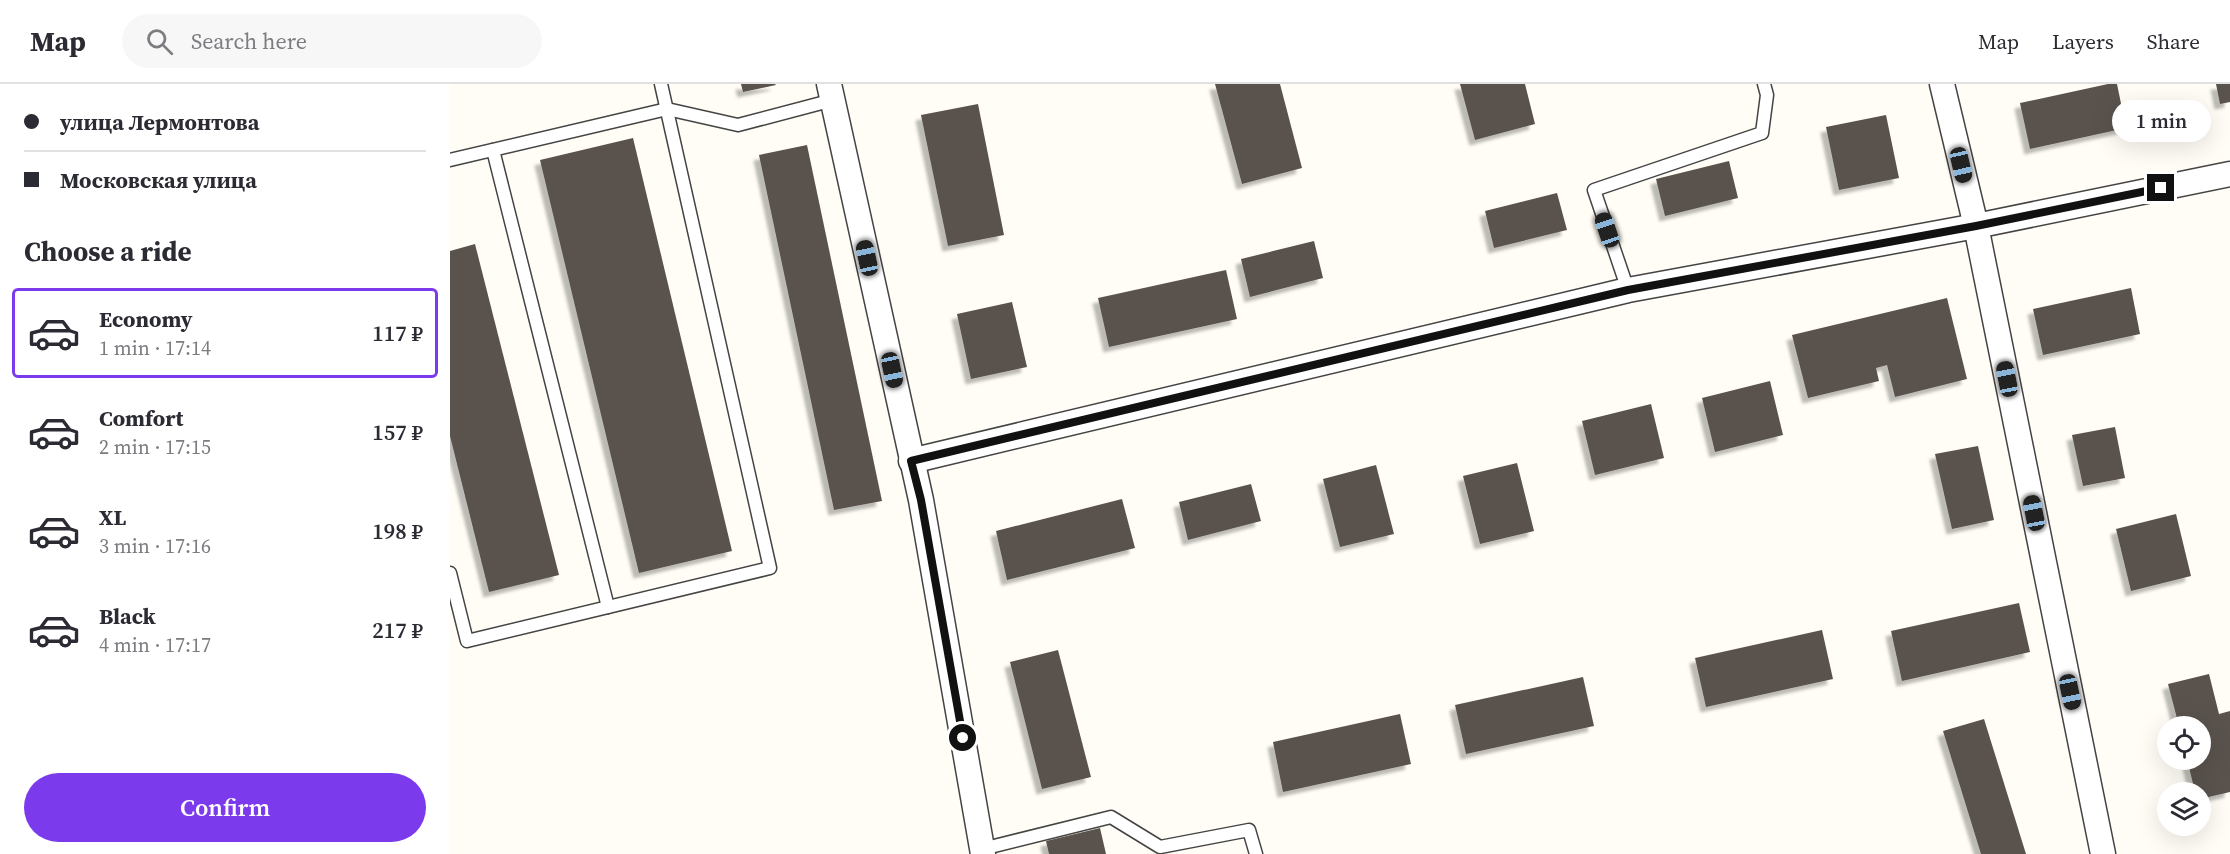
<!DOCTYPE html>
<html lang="en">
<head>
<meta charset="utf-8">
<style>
	:root { --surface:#fff; --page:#f7f7f7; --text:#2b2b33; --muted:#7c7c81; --line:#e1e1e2; --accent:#7c3aed }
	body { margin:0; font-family:"Source Serif 4",serif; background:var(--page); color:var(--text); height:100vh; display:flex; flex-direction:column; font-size:22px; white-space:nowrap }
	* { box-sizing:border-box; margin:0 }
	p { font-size:20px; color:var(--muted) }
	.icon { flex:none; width:33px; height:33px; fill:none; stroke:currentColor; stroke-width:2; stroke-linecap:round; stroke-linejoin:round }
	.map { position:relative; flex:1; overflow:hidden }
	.sheet { display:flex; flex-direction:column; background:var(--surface); width:450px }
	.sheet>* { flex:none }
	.hud { display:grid; align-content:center; height:132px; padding:0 24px; background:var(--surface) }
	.fabs { position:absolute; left:1707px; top:632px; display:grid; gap:12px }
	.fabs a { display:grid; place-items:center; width:54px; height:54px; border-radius:50%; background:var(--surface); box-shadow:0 6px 24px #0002; font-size:30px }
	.end { position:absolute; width:27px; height:27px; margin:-14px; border:8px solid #111; background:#fff; box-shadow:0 0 0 3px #fff }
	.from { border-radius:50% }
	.bubble { position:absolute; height:42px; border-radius:21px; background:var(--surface); box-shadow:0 6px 24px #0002; font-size:20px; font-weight:600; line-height:42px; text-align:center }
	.car { position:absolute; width:18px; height:36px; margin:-18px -9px; border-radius:8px; box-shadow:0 0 4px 2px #0007; background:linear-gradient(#222 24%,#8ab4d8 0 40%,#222 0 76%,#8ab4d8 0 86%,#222 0) }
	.hud b { display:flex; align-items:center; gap:21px; height:57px; font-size:22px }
	.hud b+b { border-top:2px solid var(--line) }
	.hud i { width:15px; height:15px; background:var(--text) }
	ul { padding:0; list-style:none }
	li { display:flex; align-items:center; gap:18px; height:90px; margin:0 12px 9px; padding:0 12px; border:3px solid transparent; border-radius:6px }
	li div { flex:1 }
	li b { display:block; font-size:22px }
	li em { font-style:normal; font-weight:600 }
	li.current { border-color:var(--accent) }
	li>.icon { width:54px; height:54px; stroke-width:1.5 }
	h2 { padding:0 24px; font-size:27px; line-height:72px }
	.action { display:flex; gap:12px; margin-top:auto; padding:12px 24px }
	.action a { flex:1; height:69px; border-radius:36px; background:var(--accent); color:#fff; font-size:24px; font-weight:600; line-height:69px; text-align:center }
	header { display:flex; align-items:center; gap:36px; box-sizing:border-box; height:84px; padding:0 30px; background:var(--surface); border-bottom:2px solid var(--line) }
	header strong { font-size:28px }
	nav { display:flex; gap:33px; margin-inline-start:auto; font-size:21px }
	.search { width:420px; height:54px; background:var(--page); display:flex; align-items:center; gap:15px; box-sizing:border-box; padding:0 21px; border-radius:33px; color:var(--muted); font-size:22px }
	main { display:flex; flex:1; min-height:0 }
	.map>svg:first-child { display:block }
	.building { fill:#5a524d; filter:url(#shadow) }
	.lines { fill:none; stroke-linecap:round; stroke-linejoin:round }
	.service-casing { stroke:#444; stroke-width:15 }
	.minor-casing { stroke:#444; stroke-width:27 }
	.service { stroke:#fff; stroke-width:12 }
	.minor { stroke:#fff; stroke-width:24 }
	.route { stroke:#111; stroke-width:8 }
</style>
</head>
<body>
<header>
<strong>Map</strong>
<div class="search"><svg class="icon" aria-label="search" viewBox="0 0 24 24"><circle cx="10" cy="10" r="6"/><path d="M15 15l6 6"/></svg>Search here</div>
<nav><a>Map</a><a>Layers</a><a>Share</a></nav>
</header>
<main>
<section class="sheet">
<div class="hud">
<b><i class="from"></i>улица Лермонтова</b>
<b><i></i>Московская улица</b>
</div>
<h2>Choose a ride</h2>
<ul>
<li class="current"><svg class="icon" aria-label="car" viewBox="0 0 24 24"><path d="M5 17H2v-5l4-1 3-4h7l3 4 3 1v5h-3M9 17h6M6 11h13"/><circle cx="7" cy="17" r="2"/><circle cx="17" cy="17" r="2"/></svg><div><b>Economy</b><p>1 min · 17:14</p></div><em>117 ₽</em></li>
<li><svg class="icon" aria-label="car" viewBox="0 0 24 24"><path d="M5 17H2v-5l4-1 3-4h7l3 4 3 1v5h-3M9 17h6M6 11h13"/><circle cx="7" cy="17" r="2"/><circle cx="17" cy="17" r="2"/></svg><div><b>Comfort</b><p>2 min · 17:15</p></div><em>157 ₽</em></li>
<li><svg class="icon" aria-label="car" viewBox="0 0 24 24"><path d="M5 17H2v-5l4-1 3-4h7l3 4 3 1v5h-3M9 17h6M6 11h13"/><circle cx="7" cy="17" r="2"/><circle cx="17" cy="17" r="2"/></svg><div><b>XL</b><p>3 min · 17:16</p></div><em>198 ₽</em></li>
<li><svg class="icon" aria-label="car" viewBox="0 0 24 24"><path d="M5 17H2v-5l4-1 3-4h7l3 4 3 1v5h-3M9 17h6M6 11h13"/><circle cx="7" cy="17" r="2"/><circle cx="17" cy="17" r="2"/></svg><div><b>Black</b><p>4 min · 17:17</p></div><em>217 ₽</em></li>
</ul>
<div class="action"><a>Confirm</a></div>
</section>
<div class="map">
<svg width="1780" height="770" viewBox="0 0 1780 770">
	<defs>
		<filter id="shadow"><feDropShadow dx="-5.5" dy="5.5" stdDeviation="1.5" flood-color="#0004"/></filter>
	</defs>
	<rect width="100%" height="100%" fill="#fffdf5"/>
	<!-- building -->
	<g class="building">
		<path d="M291,0H325L326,1L293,8Z"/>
		<path d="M765,0H830L852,84L792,100Z"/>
		<path d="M1010,0H1075L1085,40L1025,56Z"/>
		<path d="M1658,0H1667L1676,44L1580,65L1570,19Z"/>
		<path d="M1766,0H1780V18L1770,20Z"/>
		<path d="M528,20L554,151L498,162L471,31Z"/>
		<path d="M1436,31L1449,94L1389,106L1376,43Z"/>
		<path d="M183,54L282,467L189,489L90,76Z"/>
		<path d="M357,61L432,417L384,426L309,71Z"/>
		<path d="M1279,77L1288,114L1215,132L1206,95Z"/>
		<path d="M1107,109L1117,146L1044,164L1035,127Z"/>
		<path d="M864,157L873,194L800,213L791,175Z"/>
		<path d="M25,160L109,491L39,508L0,352V167Z"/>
		<path d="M776,186L787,235L659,263L648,214Z"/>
		<path d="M1681,204L1690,250L1593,271L1583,225Z"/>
		<path d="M1497,214L1517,295L1445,313L1437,281L1426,284L1429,297L1358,314L1342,251Z"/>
		<path d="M562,218L577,283L521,295L507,230Z"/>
		<path d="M1320,297L1333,351L1265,368L1252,314Z"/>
		<path d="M1201,320L1214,374L1145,391L1132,337Z"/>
		<path d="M1665,343L1675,394L1633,402L1622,351Z"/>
		<path d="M1528,362L1544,436L1502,445L1485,370Z"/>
		<path d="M1067,379L1084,447L1030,460L1013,392Z"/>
		<path d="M926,381L944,450L890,463L873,395Z"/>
		<path d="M801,400L811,437L738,456L729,418Z"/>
		<path d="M672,415L685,464L557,496L546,447Z"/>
		<path d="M1726,430L1741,492L1681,507L1666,445Z"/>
		<path d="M1569,519L1580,568L1452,597L1441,547Z"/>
		<path d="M1372,546L1383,595L1256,623L1245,574Z"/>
		<path d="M608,566L641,693L592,705L560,578Z"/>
		<path d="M1759,590L1769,630L1780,627V708L1750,715V708H1745L1737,675H1750V642H1729L1718,600Z"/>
		<path d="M1133,593L1144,642L1016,670L1005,621Z"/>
		<path d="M950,630L961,680L833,708L823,658Z"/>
		<path d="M1534,635L1576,770H1531L1493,647Z"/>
		<path d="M650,744L656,770H599L596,757Z"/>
	</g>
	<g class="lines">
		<!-- service casing -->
		<g class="service-casing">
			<g id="service">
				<path d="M43,66L158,523"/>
				<path d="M0,76L217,25L288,41L383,16"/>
				<path d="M1178,206L1144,106L1312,49L1317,11L1314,0"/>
				<path d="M0,489L17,557L320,484L211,0"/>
				<path d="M532,765L661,733L710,763L799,746L806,770"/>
			</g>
		</g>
		<!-- minor casing -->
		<g class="minor-casing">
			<g id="minor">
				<path d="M379,0L471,416L533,770"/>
				<path d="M1492,0L1526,142L1653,770"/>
				<path d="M461,377L1178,206L1526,142L1780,90"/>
			</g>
		</g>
		<!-- service -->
		<use href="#service" class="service"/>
		<!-- minor -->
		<use href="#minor" class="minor"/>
	</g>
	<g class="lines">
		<!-- route -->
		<path class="route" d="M513,654L471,416L461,377L1178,206L1526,142L1711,104"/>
	</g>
</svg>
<div class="fabs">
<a><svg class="icon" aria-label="locate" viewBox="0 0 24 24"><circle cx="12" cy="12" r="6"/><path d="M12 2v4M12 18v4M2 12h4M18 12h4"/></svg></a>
<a><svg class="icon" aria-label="layers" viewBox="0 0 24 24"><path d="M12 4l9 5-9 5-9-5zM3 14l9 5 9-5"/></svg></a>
</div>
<i class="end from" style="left:513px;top:654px"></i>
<i class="end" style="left:1711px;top:104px"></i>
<div class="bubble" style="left:1662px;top:16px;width:99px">1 min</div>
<i class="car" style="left:1511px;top:81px;rotate:167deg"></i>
<i class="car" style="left:1157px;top:146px;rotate:341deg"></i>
<i class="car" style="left:417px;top:174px;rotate:348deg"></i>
<i class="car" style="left:442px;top:286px;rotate:168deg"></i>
<i class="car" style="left:1557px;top:295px;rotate:349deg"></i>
<i class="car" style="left:1584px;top:429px;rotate:349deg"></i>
<i class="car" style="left:1620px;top:608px;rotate:168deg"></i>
</div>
</main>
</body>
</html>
